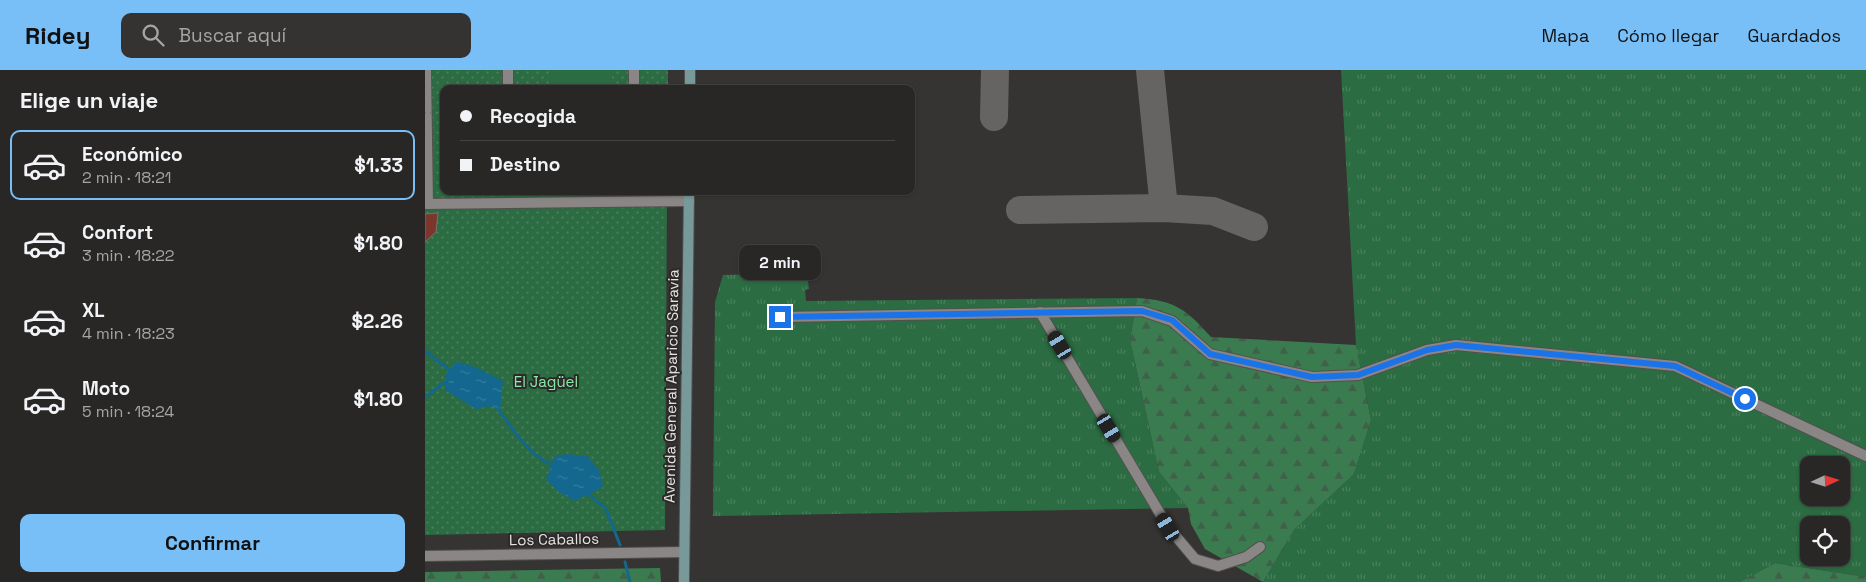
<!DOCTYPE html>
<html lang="es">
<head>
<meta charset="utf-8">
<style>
	:root { --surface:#282726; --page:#343332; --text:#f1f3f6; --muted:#a5a5a7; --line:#444443; --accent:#78bff8 }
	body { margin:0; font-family:"Space Grotesk",sans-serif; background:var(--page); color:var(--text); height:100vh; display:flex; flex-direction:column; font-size:19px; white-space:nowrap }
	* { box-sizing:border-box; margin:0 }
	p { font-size:16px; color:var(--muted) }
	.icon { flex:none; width:28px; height:28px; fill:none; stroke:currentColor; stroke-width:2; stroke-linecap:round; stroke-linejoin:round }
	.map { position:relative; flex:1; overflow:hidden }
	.sheet { display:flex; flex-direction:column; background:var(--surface); width:425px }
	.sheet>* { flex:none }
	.top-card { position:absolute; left:15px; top:15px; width:475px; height:110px; border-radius:10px; box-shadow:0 1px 4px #0004,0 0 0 1px var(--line); display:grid; align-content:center; height:110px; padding:0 20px; background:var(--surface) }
	.needle { width:32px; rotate:86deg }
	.buttons { position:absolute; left:1375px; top:386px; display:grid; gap:10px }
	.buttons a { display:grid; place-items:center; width:50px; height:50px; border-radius:10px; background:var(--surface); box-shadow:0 1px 4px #0004,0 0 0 1px var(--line); font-size:25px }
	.end { position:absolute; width:22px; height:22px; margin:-11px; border:6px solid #1a73e8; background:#fff; box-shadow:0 0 0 2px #fff }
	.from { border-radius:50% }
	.bubble { position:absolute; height:35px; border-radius:10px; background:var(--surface); box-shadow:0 1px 4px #0004,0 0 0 1px var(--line); font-size:16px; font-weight:700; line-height:35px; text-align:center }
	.car { position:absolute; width:15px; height:30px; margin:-15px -8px; border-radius:6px; box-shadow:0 0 4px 1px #0007; background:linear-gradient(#222 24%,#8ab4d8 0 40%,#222 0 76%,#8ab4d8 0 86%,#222 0) }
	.top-card b { display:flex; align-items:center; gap:18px; height:48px; font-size:19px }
	.top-card b+b { border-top:1px solid var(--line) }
	.top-card i { width:12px; height:12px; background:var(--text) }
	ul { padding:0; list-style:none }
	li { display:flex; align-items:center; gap:15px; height:70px; margin:0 10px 8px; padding:0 10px; border:2px solid transparent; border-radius:10px }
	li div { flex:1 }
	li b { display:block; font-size:19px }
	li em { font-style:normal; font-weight:700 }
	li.current { border-color:var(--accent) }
	li>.icon { width:45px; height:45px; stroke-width:1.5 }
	h2 { padding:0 20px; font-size:22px; line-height:60px }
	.primary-button { display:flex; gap:10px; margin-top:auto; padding:10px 20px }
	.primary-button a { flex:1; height:58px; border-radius:10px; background:var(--accent); color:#111; font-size:20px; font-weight:700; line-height:58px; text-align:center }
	header { display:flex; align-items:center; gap:30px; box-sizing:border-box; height:70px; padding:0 25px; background:var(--accent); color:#111 }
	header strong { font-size:24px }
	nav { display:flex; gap:28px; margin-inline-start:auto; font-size:18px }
	.search { width:350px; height:45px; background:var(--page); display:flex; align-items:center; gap:12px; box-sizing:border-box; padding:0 18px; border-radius:10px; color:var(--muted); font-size:19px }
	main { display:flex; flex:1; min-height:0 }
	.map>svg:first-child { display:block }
	.grass { fill:url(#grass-tufts); fill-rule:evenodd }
	.forest { fill:url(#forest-firs) }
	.park { fill:url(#park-dots) }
	.garden { fill:#2b6c42 }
	.water { fill:url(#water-ripples) }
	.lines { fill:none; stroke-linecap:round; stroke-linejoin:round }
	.stream { stroke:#14678e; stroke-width:3 }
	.taxiway { stroke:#666462; stroke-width:28 }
	.building { fill:#7b372d; stroke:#767272 }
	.street-casing { stroke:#52504e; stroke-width:12 }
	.secondary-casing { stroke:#52504e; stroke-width:12 }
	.path { stroke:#777574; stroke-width:2; stroke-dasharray:1 4; stroke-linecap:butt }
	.street { stroke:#898685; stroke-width:10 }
	.secondary { stroke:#77999a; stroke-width:10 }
	.path-bridge { stroke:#777574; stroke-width:2; stroke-dasharray:1 4; stroke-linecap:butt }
	.route { stroke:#1a73e8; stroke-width:6 }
	.labels { text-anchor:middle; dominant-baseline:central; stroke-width:4; stroke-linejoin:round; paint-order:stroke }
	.park-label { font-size:15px; fill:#8ce8a8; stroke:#2c2a29 }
	.street-label { font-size:15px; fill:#e5e3e2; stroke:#2c2a29 }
</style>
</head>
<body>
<header>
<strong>Ridey</strong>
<div class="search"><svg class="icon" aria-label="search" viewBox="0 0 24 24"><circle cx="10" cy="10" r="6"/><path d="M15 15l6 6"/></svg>Buscar aquí</div>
<nav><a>Mapa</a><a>Cómo llegar</a><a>Guardados</a></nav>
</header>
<main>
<section class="sheet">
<h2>Elige un viaje</h2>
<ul>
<li class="current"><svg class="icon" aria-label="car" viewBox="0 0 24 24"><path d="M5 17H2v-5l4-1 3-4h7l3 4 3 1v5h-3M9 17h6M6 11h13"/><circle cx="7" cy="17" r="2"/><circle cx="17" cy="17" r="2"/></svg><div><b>Económico</b><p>2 min · 18:21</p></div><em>$1.33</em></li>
<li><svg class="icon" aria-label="car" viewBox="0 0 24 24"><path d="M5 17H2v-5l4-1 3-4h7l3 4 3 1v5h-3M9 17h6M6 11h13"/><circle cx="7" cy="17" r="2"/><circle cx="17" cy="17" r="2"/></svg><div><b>Confort</b><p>3 min · 18:22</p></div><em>$1.80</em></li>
<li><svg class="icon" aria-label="car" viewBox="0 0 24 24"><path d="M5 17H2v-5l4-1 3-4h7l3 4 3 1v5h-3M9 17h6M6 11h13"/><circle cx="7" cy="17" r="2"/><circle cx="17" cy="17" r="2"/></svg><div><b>XL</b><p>4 min · 18:23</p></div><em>$2.26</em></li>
<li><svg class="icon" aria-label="car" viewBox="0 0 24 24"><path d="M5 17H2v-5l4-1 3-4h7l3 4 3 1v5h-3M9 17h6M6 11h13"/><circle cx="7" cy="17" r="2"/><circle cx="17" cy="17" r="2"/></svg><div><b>Moto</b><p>5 min · 18:24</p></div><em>$1.80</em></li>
</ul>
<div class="primary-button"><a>Confirmar</a></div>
</section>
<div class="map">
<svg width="1441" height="512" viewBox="0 0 1441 512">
	<defs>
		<pattern id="grass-tufts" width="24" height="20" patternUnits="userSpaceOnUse" patternTransform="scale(1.25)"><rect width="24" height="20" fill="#2b6c42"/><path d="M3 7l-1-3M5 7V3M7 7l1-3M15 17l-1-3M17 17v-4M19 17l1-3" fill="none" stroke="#4a815d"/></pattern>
		<pattern id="forest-firs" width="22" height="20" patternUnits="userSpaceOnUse" patternTransform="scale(1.25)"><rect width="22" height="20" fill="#3a7c50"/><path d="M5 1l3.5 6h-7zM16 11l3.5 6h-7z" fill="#40604a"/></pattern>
		<pattern id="park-dots" width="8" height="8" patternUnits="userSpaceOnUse" patternTransform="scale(1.25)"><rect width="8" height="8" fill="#2b6c42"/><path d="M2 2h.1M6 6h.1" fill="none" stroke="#4a815d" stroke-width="1.8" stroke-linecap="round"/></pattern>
		<pattern id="water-ripples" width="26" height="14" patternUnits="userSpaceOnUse" patternTransform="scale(1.25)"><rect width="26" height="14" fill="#14678e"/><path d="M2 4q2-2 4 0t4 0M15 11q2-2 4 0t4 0" fill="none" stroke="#367d9e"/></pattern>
	</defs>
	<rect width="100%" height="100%" fill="#363432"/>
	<!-- grass -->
	<g class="grass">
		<path d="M916,0H1441V507L1350,493L1315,512H838L869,460L929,404L946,350L931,275ZM1384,395H1416V428H1384ZM1384,455H1416V488H1384Z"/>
		<path d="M382,203L384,219L380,220L381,231L712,228L705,270L734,402L763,438L288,446L290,232L298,205Z"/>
	</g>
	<!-- forest -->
	<g class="forest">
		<path d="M712,228C750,230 762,240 786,267L931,275L946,350L929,404L869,460L838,512L780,479L766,454L763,438L734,402L705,270Z"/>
		<path d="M1350,493L1441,507V512H1315Z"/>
		<path d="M235,498L236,512H0V502Z"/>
	</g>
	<!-- park -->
	<path class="park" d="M0,0H243V19H19V121H242L240,460L0,465Z"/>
	<!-- garden -->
	<path class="garden" d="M124,0H187V19H125Z"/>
	<!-- water -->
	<g class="water">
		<path d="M31,292C45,293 65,304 78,311L75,341L65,336L51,339L20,320L21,304Z"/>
		<path d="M141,384L162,386L174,400L178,417L150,431L134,422L121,410L129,387Z"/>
	</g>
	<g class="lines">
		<!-- stream -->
		<g class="stream">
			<path d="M0,281L27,302"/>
			<path d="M0,327L23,310"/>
			<path d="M73,339L91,364L109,384L131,398"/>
			<path d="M161,422L181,439L195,475"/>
			<path d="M200,492L205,512"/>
		</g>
		<!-- taxiway -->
		<g class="taxiway">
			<path d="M725,0L739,138"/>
			<path d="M569,47L570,0"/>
			<path d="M595,140L739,138L788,141L829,157"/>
		</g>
	</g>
	<!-- building -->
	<path class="building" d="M13,143L11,162L0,172V144Z"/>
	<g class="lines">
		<!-- street casing -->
		<g class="street-casing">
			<g id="street">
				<path d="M1,0L3,134"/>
				<path d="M83,0V19"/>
				<path d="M209,0V19"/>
				<path d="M0,134L264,131"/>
				<path d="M615,242L743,457L770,489L793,496L821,487L835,477"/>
				<path d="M355,247L717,241L747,251L785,284L887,307L933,305L1002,280L1031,275L1250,296L1441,386"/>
				<path d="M0,486L259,482"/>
			</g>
		</g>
		<!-- secondary casing -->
		<g class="secondary-casing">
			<g id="secondary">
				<path d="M265,19V0"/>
				<path d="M259,512L264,121"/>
			</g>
		</g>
		<!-- path -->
		<path class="path" d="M11,43H19"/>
		<!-- street -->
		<use href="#street" class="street"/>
		<!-- secondary -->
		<use href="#secondary" class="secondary"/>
		<!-- path-bridge -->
		<path class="path-bridge" d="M0,43H10"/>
	</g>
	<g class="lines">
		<!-- route -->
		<path class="route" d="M355,247L717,241L747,250L785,284L887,307L933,305L1002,280L1031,275L1250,296L1320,329"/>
	</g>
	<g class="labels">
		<!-- park labels -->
		<g class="park-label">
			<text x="121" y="311">El Jagüel</text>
		</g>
		<!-- street labels -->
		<g class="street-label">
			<text transform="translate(246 316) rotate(-89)">Avenida General Aparicio Saravia</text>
			<text transform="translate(129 469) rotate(-1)">Los Caballos</text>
		</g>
	</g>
</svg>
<div class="buttons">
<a><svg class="needle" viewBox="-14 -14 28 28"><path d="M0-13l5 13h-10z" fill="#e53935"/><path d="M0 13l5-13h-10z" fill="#a5a5a7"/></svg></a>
<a><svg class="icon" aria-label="locate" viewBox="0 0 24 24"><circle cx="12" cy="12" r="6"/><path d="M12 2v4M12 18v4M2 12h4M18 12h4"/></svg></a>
</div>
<i class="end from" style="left:1320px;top:329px"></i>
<i class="end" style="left:355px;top:247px"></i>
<div class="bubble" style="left:314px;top:175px;width:82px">2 min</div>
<i class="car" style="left:635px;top:275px;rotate:329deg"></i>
<i class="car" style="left:684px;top:358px;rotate:149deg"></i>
<i class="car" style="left:743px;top:457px;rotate:329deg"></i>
<div class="top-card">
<b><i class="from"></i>Recogida</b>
<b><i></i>Destino</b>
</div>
</div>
</main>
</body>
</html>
